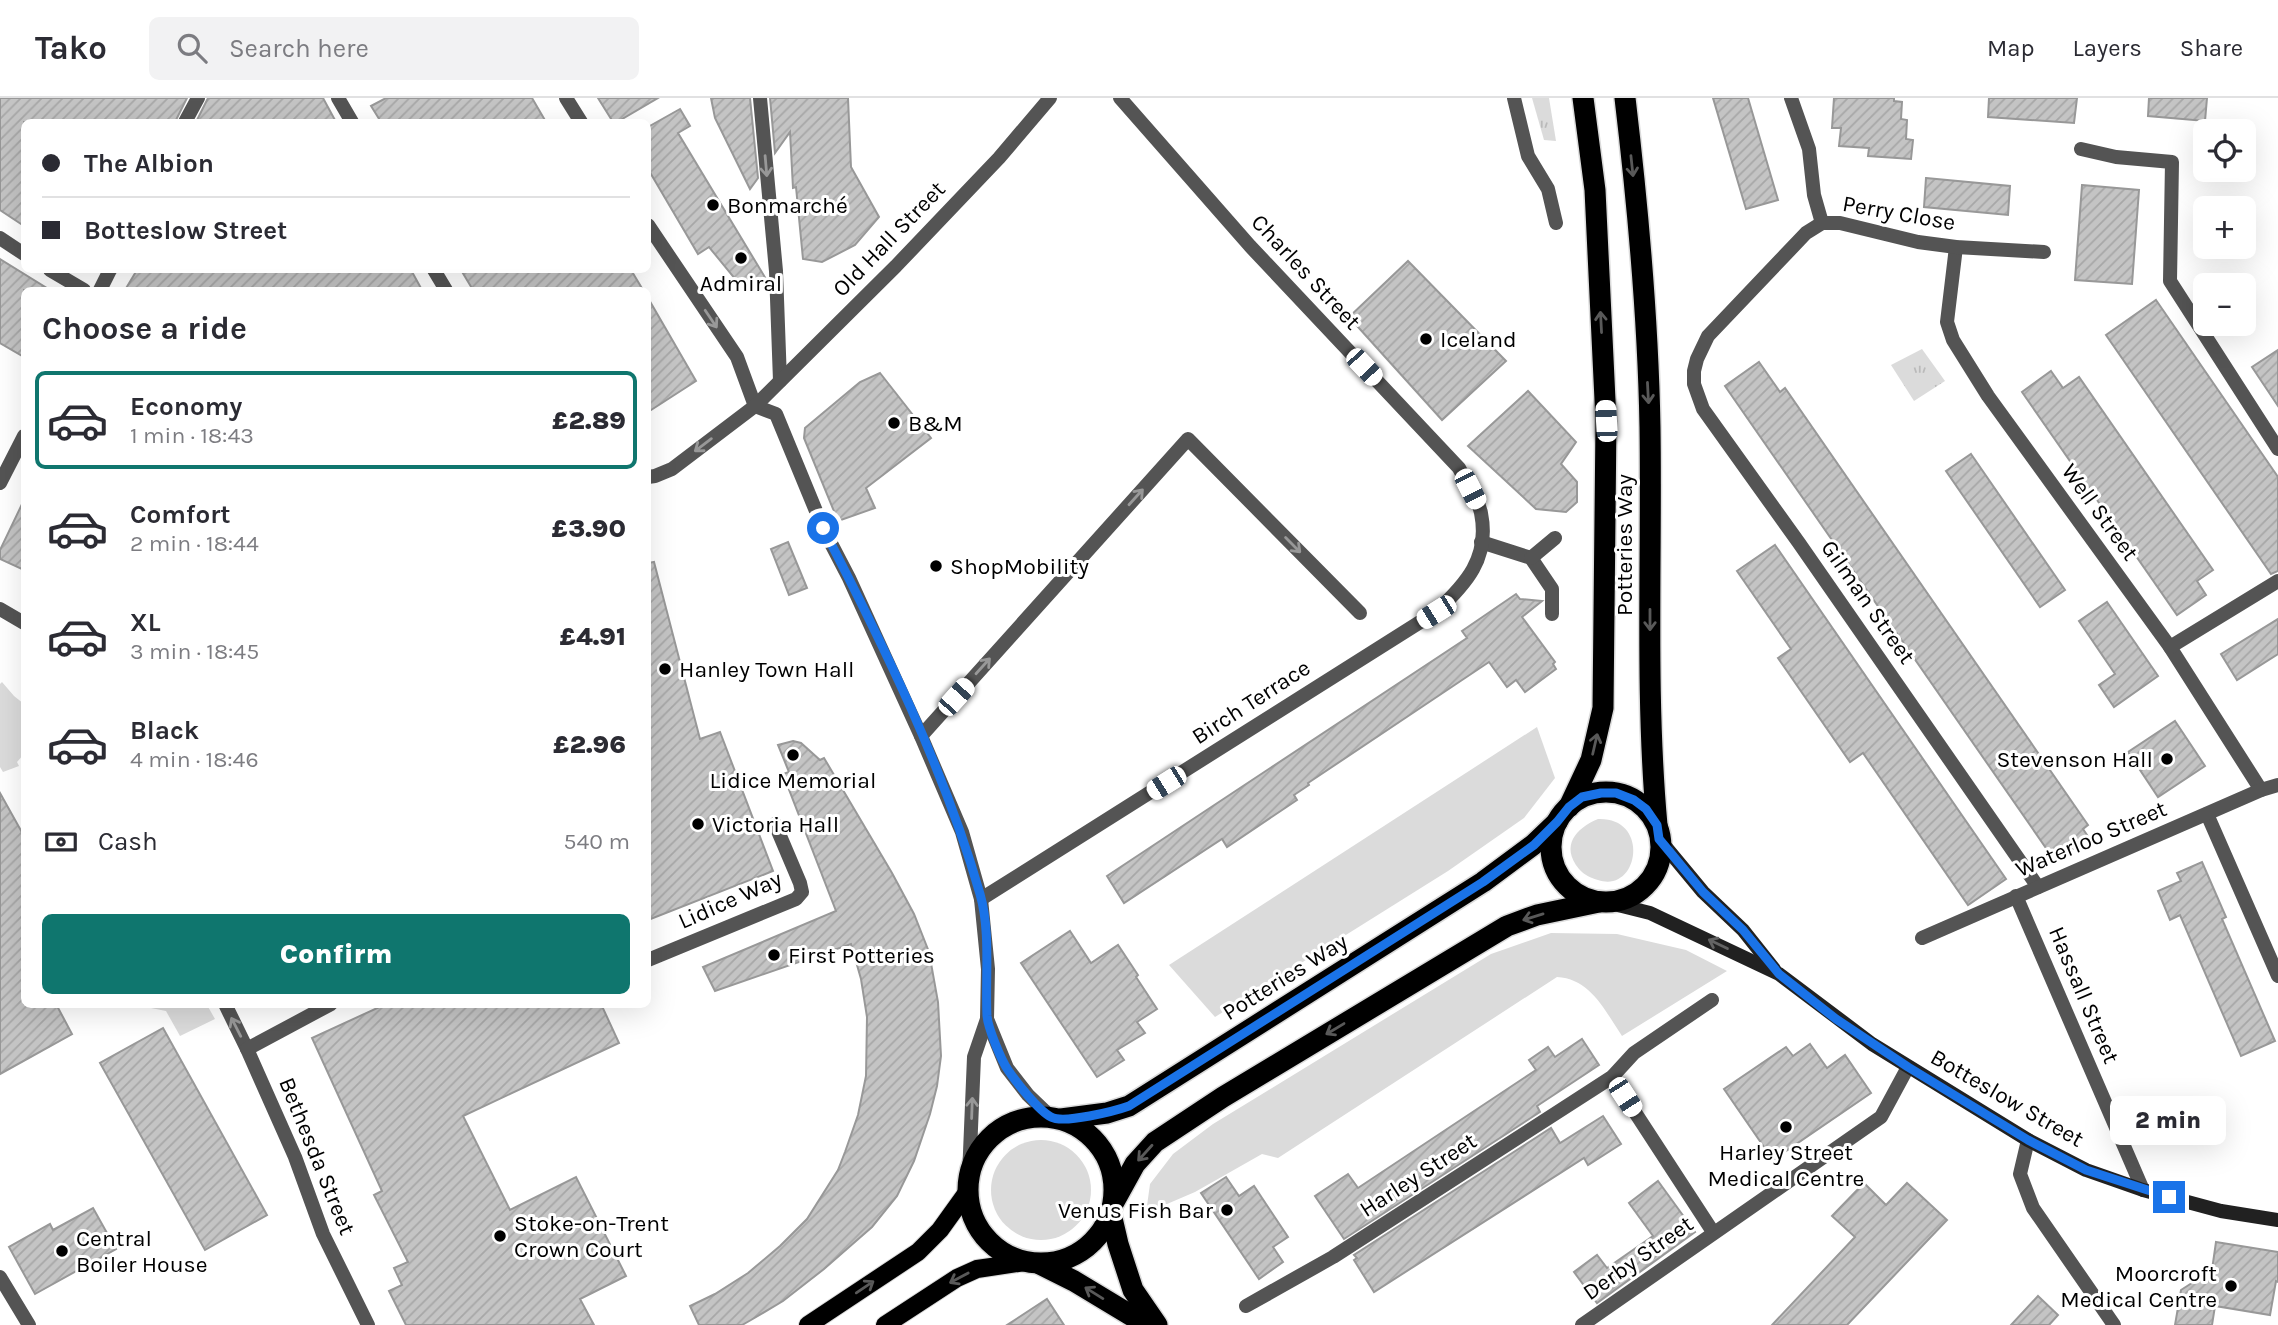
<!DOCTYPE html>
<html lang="en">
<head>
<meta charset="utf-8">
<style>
	:root { --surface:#fff; --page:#f2f2f3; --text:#2b2b33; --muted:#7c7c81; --line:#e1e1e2; --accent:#0f766e }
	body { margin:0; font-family:Karla,sans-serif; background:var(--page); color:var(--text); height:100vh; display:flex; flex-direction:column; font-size:26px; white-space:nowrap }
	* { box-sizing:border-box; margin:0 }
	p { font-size:23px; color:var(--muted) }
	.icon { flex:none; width:38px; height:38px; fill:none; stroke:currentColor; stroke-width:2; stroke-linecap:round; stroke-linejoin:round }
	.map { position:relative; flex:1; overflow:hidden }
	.drawer { position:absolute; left:21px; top:189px; width:630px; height:721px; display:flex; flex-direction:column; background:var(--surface); border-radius:10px; box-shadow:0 7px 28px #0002 }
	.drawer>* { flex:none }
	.hud { position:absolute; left:21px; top:21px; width:630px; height:154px; border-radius:10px; box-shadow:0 7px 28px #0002; display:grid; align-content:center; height:154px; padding:0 21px; background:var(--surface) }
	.fabs { position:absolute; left:2193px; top:21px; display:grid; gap:14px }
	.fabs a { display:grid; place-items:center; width:63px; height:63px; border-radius:10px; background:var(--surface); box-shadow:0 7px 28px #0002; font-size:35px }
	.end { position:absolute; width:32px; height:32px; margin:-16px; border:9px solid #1a73e8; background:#fff; box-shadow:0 0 0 4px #fff }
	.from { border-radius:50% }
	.bubble { position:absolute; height:49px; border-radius:10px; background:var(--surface); box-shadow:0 7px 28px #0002; font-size:23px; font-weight:800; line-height:49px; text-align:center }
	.car { position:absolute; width:21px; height:42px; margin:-21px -10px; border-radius:9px; box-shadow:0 0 5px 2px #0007; background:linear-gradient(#fff 24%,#345 0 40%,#fff 0 76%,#345 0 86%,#fff 0) }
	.hud b { display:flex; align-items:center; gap:24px; height:66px; font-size:26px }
	.hud b+b { border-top:2px solid var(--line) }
	.hud i { width:18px; height:18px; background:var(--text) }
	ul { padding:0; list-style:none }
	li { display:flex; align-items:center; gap:21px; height:98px; margin:0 14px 10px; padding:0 7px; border:4px solid transparent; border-radius:10px }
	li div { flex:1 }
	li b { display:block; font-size:26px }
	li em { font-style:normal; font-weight:800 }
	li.active { border-color:var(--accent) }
	li>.icon { width:63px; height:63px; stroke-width:1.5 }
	h2 { padding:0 21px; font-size:32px; line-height:84px }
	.pay { display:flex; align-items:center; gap:18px; height:77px; padding:0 21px; font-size:26px }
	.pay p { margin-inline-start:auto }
	.primary-button { display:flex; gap:14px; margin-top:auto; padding:14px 21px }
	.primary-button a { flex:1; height:80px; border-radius:10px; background:var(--accent); color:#fff; font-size:28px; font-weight:800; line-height:80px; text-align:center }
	header { display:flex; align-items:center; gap:42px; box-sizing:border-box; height:98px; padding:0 35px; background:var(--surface); border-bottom:2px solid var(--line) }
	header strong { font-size:33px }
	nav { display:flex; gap:38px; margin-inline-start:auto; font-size:24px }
	.search { width:490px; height:63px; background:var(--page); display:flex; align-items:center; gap:18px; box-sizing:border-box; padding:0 24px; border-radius:10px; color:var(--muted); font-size:26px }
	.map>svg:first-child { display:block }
	.green { fill:#dbdbdb }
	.park { fill:url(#park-tufts) }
	.building { fill:url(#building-hatch); stroke:#989898; stroke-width:2 }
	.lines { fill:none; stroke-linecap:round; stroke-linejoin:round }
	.primary-casing { stroke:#dbdbdb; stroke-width:20 }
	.highway-casing { stroke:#dbdbdb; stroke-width:24 }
	.street { stroke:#545454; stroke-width:14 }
	.secondary { stroke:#212121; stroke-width:14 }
	.primary { stroke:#000; stroke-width:18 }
	.highway { stroke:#000; stroke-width:21 }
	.oneway { stroke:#989898 }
	.oneway2 { stroke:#595959 }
	.oneway3 { stroke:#646464 }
	.route { stroke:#1a73e8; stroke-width:9 }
	.poi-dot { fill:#000; stroke:#fff; stroke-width:2.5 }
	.labels { text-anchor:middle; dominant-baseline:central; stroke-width:6; stroke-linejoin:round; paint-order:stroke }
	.poi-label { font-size:23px; fill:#000; stroke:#fff; text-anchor:start }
	.street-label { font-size:23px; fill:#000; stroke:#fff }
</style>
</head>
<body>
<header>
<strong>Tako</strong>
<div class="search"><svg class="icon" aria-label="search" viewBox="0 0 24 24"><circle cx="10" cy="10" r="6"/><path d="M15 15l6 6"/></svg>Search here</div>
<nav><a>Map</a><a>Layers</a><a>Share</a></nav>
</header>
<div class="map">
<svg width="2278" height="1227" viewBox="0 0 2278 1227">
	<defs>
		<pattern id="park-tufts" width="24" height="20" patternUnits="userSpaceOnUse" patternTransform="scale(1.75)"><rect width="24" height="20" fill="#dbdbdb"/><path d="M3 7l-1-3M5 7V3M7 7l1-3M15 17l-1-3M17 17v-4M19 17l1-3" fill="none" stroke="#bababa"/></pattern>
		<pattern id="building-hatch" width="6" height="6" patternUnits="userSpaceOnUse" patternTransform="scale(1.75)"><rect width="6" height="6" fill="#c4c4c4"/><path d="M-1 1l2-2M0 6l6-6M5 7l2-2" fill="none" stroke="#a7a7a7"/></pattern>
	</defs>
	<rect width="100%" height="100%" fill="#fff"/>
	<!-- green -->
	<g class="green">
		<path d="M2,584L14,598L24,606V656L17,664L19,668L3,674L0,669V586Z"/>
		<path d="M1537,629L1555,680L1524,720L1448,773L1215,919L1169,867Z"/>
		<path d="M1598,721C1651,719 1639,796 1598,782C1591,780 1584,777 1579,771C1560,748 1576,730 1598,721Z"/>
		<path d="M1551,835L1617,836L1686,852L1727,873L1622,938C1605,913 1591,881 1557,879L1278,1060L1262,1056L1195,1094L1146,1115L1150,1086L1173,1056L1213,1026L1491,856Z"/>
		<path d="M136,907H207L215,921L180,938L166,913Z"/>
		<circle cx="1041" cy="1092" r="50"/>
	</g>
	<!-- park -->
	<g class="park">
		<path d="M1532,0H1549L1556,43L1544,42Z"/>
		<path d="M1922,251L1945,283L1914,303L1891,267Z"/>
	</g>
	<!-- building -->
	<g class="building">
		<path d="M0,0H187L175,24H24V128L0,112Z"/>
		<path d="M208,0H323L336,24H196Z"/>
		<path d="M386,0H532L546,24H381L371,8Z"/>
		<path d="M598,0H658L617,24H613Z"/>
		<path d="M711,0H750L758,80L750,91L715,20Z"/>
		<path d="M770,0H848L851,69L879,119L855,147L822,164L803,161L796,89L793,90L790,34L775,55Z"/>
		<path d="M1713,0H1748L1778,102L1746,111Z"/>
		<path d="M1834,0H1894V3L1902,4L1901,21L1907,22L1906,41L1913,42L1911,61L1868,58L1869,50L1839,48L1841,30H1832Z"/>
		<path d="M1989,0H2077L2074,25L1988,19Z"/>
		<path d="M2149,0H2207L2205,23L2148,18Z"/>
		<path d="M680,11L690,28L678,35L766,181L740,187L709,149L698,156L648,71V29Z"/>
		<path d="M1926,80L2010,88L2008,117L1924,109Z"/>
		<path d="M2082,87L2139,92L2132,186L2075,182Z"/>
		<path d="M0,161L50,192H24V259L0,245Z"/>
		<path d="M1408,163L1506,263L1442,322L1349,219Z"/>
		<path d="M137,172H411L422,192H125Z"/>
		<path d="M461,172H631L643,192H473Z"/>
		<path d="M648,200L696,283L648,314Z"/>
		<path d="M2156,202L2278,379V473L2271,476L2106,237Z"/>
		<path d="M2278,252V308L2252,269Z"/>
		<path d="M1759,264L1780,294L1785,290L2088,727L2083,731L2089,740L2055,763L1725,288Z"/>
		<path d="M2051,273L2063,290L2079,279L2213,472L2197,483L2206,497L2177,517L2022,294Z"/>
		<path d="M880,275L931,340L866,390L875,410L838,423L804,340L805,330L860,284Z"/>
		<path d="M1528,293L1576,344L1561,366L1577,384V404L1566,414L1536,411L1468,348Z"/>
		<path d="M1971,356L2065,492L2040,509L1946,373Z"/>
		<path d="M24,402V472L0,461V452Z"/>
		<path d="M788,444L807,490L789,497L771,451Z"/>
		<path d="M1775,447L2006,781L1968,807L1863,655L1850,664L1778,560L1791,551L1737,473Z"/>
		<path d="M654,464L700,641L720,634L773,773L648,822V465Z"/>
		<path d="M1516,496L1520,501L1542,503L1522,519L1555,564L1553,566L1556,571L1525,594L1516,582L1507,589L1489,564L1308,685L1309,687L1294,697L1297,702L1227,749L1222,741L1124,805L1107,778L1467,540L1462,533Z"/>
		<path d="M2107,504L2158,578L2114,609L2099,587L2115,576L2079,523Z"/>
		<path d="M2278,521V556L2237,582L2221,556Z"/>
		<path d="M2175,623L2205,668L2158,699L2128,654Z"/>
		<path d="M793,643L801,645L820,662L824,660L892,775L914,816L929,854L938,904L941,958L937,988L930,1016L914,1063L897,1098L872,1129L824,1171L783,1203L751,1222L742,1227H699L690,1208L715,1196L748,1175L780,1148L807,1121L838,1072L845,1054L858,1017L866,978L867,919L861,881L851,846L715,893L703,869L836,813L783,676L789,674L778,647Z"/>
		<path d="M0,695L24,738V906H56L72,936L0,976Z"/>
		<path d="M2202,764L2226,819L2222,821L2275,943L2241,958L2180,817L2170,822L2158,793L2181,783L2177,775Z"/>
		<path d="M1070,833L1091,865L1118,847L1138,877L1136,879L1157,911L1137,924L1145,935L1117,952L1124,962L1097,979L1021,865Z"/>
		<path d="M386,906H601L619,945L463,1018L510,1112L576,1079L626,1178L580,1201L594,1227H406L389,1193L402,1187L394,1170L408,1164L374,1097L382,1093L312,940Z"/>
		<path d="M163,930L267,1117L205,1152L100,965Z"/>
		<path d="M1582,941L1599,967L1537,1008L1540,1014L1344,1141L1315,1098L1348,1076L1358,1090L1536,972L1529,962L1548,949L1555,959Z"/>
		<path d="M1810,946L1827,970L1845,957L1871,995L1773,1062L1724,991L1786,949L1793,958Z"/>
		<path d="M1603,1018L1621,1046L1588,1067L1584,1060L1374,1194L1354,1162L1357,1160L1354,1157L1551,1030L1560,1045Z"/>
		<path d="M1226,1079L1239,1098L1254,1088L1288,1139L1273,1149L1283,1164L1259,1181L1201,1095Z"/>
		<path d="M1658,1083L1695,1134L1597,1205L1574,1174L1597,1157L1607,1170L1653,1138L1629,1105Z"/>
		<path d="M1864,1085L1886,1107L1907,1085L1947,1122L1847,1227H1772L1855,1139L1832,1118Z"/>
		<path d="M93,1110L116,1151L35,1196L9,1149L50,1126L53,1132Z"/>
		<path d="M2216,1144L2278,1154V1184L2276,1183L2270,1217L2215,1208L2212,1227H2175L2181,1192L2212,1172Z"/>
		<path d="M2038,1198L2058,1217L2049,1227H2011Z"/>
		<path d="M1047,1201L1064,1227H1007Z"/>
	</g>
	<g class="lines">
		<!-- primary casing -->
		<g class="primary-casing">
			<g id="primary">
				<path d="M808,1227L918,1154L940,1132L968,1093"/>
				<path d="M885,1227L957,1180L977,1171L1025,1164"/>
			</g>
		</g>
		<!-- highway casing -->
		<g class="highway-casing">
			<g id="highway">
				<path d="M1625,0C1638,109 1648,219 1650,329C1652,462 1645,595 1657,727"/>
				<circle cx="1606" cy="749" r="55"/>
				<path d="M1569,709L1591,662L1603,610L1606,323L1595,92L1583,0"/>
				<circle cx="1041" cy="1092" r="73"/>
				<path d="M1061,1021L1107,1015L1129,1008L1483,784L1533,747L1557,724"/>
				<path d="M1114,1104L1135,1066L1155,1044L1223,999L1507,828L1537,817L1599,804"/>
				<path d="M1111,1116L1118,1146L1133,1192L1157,1227"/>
				<path d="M1040,1166L1074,1183L1147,1227"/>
			</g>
		</g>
		<!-- street -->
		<g class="street">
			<path d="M338,0L352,24"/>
			<path d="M566,0L581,24"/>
			<path d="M760,0L776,173L780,283"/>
			<path d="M1514,0L1528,58L1548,91L1556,125"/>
			<path d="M1791,0L1809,51L1814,97L1822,125"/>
			<path d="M185,24L198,0"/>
			<path d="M2081,51L2116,59L2172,64L2170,183L2278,351"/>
			<path d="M648,127L737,259L755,308"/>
			<path d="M0,140L24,156"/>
			<path d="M1956,149L1947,224L1953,242L1988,298L2170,549L2261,692"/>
			<path d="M50,172L84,192"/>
			<path d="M434,172L446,192"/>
			<path d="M100,192L110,172"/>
			<path d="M755,308L776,316L823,430L849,480L921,638L962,734L981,801L988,871L987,921L974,959L969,1078"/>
			<path d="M648,379L655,378L672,371L755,308L896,168L999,60L1050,0"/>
			<path d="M0,385L24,338"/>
			<path d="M1481,444L1531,460L1552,491V516"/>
			<path d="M1531,460L1555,440"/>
			<path d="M0,511L24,525"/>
			<path d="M2170,549L2278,483"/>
			<path d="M921,638L1188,341L1360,515"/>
			<path d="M2207,716L2278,878"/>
			<path d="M2038,789L1799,445L1703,311L1694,286V273L1697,261L1708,238L1806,135L1822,125H1840L1918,144L1956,149L2044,154"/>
			<path d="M2016,798L2143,1092"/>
			<path d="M981,801L1436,514C1466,486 1490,460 1481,415C1478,400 1466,384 1459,370L1250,148L1120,0"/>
			<path d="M1922,840L2261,692L2278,687"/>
			<path d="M648,862L796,801L802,794L800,785L775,726"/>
			<path d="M225,906L247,951L295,1059L323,1136L368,1227"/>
			<path d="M987,921L1007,970L1028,997L1051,1019"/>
			<path d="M247,951L331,906"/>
			<path d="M1612,979L1713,1134"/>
			<path d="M2028,1042L2020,1076L2033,1110L2114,1227"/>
			<path d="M0,1179L29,1227"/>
			<path d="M1246,1208L1333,1159L1612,979L1634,955L1712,902"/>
			<path d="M1582,1227L1881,1019L1908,969"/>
		</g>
		<!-- secondary -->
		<g class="secondary">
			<path d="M1659,741L1703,794L1743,832L1774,871"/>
			<path d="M1606,804L1650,815L1779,876L1872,946L2028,1042L2086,1072L2143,1092L2221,1113L2278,1122"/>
		</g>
		<!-- primary -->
		<use href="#primary" class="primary"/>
		<!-- highway -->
		<use href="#highway" class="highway"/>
	</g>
	<!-- one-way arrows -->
	<defs><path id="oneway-shaft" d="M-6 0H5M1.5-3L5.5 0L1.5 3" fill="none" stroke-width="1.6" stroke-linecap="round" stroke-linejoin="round" transform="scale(1.75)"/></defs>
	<g class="oneway">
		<use href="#oneway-shaft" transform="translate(766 68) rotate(85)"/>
		<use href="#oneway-shaft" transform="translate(711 221) rotate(56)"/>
		<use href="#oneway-shaft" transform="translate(703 347) rotate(143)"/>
		<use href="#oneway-shaft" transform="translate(1136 399) rotate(-48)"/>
		<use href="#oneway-shaft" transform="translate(1293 447) rotate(45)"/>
		<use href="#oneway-shaft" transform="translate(983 568) rotate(-48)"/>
		<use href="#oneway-shaft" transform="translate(236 929) rotate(-117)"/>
		<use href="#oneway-shaft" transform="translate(972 1010) rotate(-88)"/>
	</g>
	<g class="oneway2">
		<use href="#oneway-shaft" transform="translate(1632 68) rotate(84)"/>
		<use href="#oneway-shaft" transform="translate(1601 224) rotate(-93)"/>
		<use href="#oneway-shaft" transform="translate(1648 295) rotate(87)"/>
		<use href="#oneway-shaft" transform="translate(1650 522) rotate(90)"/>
		<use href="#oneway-shaft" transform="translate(1595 646) rotate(-77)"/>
		<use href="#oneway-shaft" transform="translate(1533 819) rotate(163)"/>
		<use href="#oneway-shaft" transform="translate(1335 931) rotate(149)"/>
		<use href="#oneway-shaft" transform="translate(1145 1055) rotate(132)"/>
		<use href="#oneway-shaft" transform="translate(959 1180) rotate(152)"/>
		<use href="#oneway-shaft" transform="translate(865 1189) rotate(-34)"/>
		<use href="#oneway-shaft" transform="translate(1094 1195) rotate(-148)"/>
	</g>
	<use class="oneway3" href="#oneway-shaft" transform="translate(1718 846) rotate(-154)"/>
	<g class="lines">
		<!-- route -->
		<path class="route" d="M823,430C883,546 944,670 980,796C991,834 985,879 987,918C988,930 1001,962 1008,972C1016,984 1039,1013 1051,1019C1064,1026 1115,1013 1129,1008L1483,784L1534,747L1557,724L1569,709L1582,699L1601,695H1616L1634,702L1646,711L1657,727L1659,741L1669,753L1703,794L1743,832L1779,876L1836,921L1908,969L2028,1042L2086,1072L2169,1099"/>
	</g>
	<!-- markers -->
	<g class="poi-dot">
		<circle cx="713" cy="107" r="7"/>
		<circle cx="741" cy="160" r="7"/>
		<circle cx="1426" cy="241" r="7"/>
		<circle cx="894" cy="325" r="7"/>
		<circle cx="936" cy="468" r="7"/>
		<circle cx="665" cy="571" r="7"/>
		<circle cx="793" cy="657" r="7"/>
		<circle cx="2167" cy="661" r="7"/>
		<circle cx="698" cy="726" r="7"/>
		<circle cx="774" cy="857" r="7"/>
		<circle cx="1786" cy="1029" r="7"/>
		<circle cx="1227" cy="1112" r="7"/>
		<circle cx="500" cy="1138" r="7"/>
		<circle cx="62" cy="1153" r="7"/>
		<circle cx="2231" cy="1188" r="7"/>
	</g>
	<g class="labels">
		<!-- poi labels -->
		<g class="poi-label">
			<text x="727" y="107">Bonmarché</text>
			<text x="741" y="185" text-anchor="middle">Admiral</text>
			<text x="1440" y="241">Iceland</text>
			<text x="908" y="325">B&amp;M</text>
			<text x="950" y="468">ShopMobility</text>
			<text x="679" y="571">Hanley Town Hall</text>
			<text x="2153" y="661" text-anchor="end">Stevenson Hall</text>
			<text x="793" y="682" text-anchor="middle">Lidice Memorial</text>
			<text x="712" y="726">Victoria Hall</text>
			<text x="788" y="857">First Potteries</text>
			<text x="1786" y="1054" text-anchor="middle">Harley Street<tspan x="1786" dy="26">Medical Centre</tspan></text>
			<text x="1213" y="1112" text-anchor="end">Venus Fish Bar</text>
			<text x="514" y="1125">Stoke-on-Trent<tspan x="514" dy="26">Crown Court</tspan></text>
			<text x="76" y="1140">Central<tspan x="76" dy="26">Boiler House</tspan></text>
			<text x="2217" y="1175" text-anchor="end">Moorcroft<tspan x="2217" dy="26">Medical Centre</tspan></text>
		</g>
		<!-- street labels -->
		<g class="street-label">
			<text transform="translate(1899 115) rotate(10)">Perry Close</text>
			<text transform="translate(889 141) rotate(-46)">Old Hall Street</text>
			<text transform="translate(1306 174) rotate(47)">Charles Street</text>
			<text transform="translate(2100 414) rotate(54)">Well Street</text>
			<text transform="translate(1624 447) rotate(-90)">Potteries Way</text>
			<text transform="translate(1868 504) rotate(55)">Gilman Street</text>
			<text transform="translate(1251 604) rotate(-33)">Birch Terrace</text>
			<text transform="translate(2091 741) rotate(-23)">Waterloo Street</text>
			<text transform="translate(730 802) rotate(-24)">Lidice Way</text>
			<text transform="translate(1285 879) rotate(-32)">Potteries Way</text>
			<text transform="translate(2084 897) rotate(67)">Hassall Street</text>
			<text transform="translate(2007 1000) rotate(30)">Botteslow Street</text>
			<text transform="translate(317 1058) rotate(68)">Bethesda Street</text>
			<text transform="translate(1418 1077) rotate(-33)">Harley Street</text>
			<text transform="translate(1638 1160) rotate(-35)">Derby Street</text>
		</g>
	</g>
</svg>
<div class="fabs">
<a><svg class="icon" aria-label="locate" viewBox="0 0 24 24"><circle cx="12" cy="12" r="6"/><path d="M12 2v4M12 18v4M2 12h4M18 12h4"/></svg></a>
<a>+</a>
<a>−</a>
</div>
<i class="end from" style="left:823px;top:430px"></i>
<i class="end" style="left:2169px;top:1099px"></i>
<div class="bubble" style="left:2110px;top:998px;width:116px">2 min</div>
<i class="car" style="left:1364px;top:269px;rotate:137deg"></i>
<i class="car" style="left:1606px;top:323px;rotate:357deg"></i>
<i class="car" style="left:1470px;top:391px;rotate:153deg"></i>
<i class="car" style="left:1436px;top:514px;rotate:238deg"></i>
<i class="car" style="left:956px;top:599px;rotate:42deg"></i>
<i class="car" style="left:1166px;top:685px;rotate:238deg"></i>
<i class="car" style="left:1625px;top:999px;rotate:147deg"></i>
<div class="hud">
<b><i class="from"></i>The Albion</b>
<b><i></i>Botteslow Street</b>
</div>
<section class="drawer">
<h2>Choose a ride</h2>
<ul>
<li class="active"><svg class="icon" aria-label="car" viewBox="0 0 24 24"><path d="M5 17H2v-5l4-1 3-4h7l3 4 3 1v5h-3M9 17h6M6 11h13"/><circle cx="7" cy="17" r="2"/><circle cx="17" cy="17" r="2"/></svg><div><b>Economy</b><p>1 min · 18:43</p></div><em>£2.89</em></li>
<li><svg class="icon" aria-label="car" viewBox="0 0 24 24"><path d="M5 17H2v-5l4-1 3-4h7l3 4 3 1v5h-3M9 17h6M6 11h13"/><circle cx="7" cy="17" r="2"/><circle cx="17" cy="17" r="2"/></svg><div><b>Comfort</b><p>2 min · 18:44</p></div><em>£3.90</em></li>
<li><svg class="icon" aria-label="car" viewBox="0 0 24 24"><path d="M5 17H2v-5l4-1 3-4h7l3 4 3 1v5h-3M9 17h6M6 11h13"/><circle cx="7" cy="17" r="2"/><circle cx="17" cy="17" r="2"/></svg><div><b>XL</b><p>3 min · 18:45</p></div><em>£4.91</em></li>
<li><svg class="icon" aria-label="car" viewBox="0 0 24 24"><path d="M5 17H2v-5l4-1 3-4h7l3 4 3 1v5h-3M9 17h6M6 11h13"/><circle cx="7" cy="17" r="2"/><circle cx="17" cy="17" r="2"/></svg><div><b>Black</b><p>4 min · 18:46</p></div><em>£2.96</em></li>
</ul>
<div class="pay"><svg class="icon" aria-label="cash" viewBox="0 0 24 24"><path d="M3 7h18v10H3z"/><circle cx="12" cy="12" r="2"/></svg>Cash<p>540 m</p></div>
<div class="primary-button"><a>Confirm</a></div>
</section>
</div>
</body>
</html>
